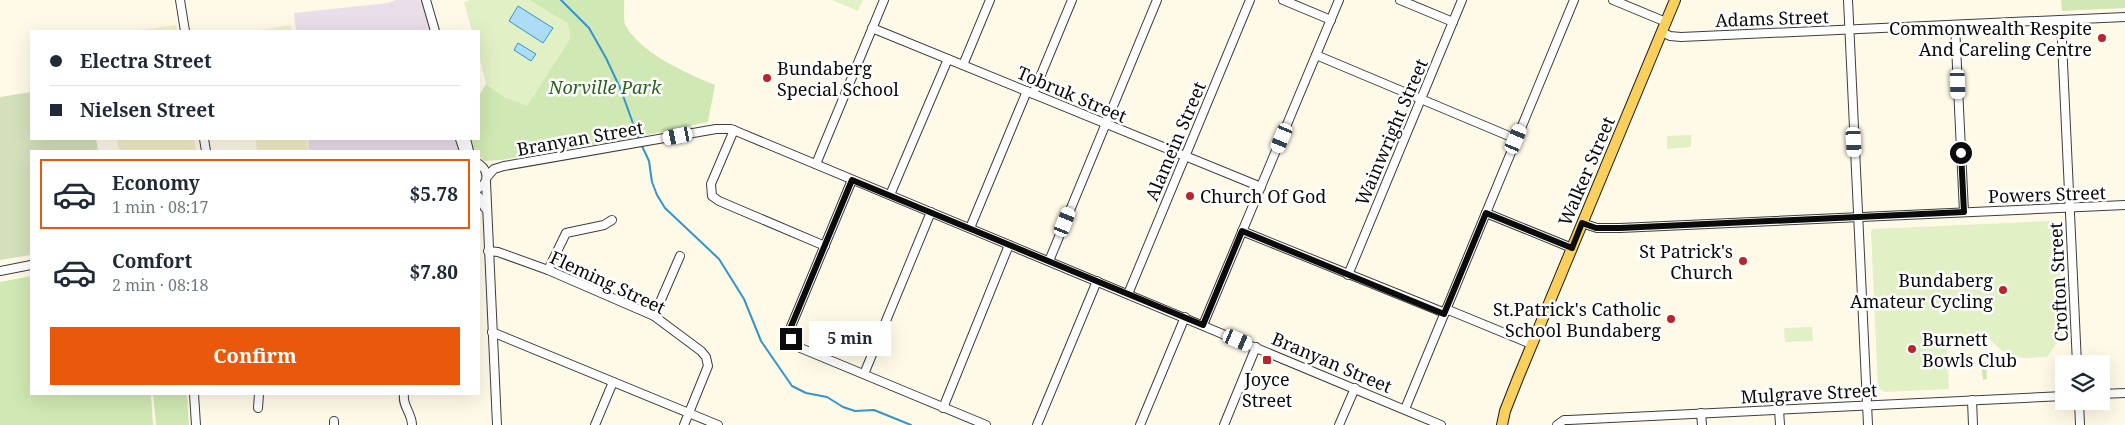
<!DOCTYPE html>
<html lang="en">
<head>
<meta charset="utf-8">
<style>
	:root { --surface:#fff; --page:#f2f2f3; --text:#1f2937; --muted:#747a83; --line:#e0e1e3; --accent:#ea580c }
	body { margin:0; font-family:"Noto Serif",serif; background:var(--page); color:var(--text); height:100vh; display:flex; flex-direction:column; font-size:19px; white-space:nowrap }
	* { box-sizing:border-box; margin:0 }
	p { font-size:16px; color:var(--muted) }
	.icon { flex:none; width:28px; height:28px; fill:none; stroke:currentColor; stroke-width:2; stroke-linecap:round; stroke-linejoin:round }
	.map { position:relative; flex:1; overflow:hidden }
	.panel { position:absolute; left:30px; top:150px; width:450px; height:245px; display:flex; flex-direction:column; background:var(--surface); border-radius:0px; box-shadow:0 5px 20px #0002 }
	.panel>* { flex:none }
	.top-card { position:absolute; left:30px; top:30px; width:450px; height:110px; border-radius:0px; box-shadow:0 5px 20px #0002; display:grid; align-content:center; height:110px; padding:0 20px; background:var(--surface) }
	.controls { position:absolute; left:2055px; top:355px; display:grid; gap:10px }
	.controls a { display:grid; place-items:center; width:55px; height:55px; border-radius:0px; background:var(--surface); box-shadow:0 5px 20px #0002; font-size:25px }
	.end { position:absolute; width:22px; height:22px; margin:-11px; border:6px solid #0b0b0b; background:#fff; box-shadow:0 0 0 2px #fff }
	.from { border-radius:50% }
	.bubble { position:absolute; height:35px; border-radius:0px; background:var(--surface); box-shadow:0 5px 20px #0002; font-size:16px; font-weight:700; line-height:35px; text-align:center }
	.car { position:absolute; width:15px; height:30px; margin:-15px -8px; border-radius:6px; box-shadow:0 0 4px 1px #0007; background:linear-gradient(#fff 24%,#345 0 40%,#fff 0 76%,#345 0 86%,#fff 0) }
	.top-card b { display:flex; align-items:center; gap:18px; height:48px; font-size:19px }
	.top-card b+b { border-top:1px solid var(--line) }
	.top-card i { width:12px; height:12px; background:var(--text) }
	ul { padding:9px 0 0; list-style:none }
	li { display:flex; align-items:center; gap:15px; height:70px; margin:0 10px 8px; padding:0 10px; border:2px solid transparent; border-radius:0px }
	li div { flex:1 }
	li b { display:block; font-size:19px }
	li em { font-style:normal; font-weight:700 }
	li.active { border-color:var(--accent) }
	li>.icon { width:45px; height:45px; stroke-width:1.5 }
	.cta { display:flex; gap:10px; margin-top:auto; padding:10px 20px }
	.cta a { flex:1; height:58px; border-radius:0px; background:var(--accent); color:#fff; font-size:20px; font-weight:700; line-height:58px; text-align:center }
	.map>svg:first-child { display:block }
	.industrial { fill:#e9deea }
	.farmland { fill:#f4efc9 }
	.green { fill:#d0e8b3 }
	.cemetery { fill:#d4dfbb }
	.pitch { fill:#e2f0c5 }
	.water { fill:#adddf6; stroke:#3494ce }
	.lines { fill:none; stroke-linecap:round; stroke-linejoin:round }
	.stream { stroke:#3494ce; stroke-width:2 }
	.minor-casing { stroke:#3e3e3e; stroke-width:10 }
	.major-casing { stroke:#1c1c1c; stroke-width:12 }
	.minor { stroke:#fff; stroke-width:8 }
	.major { stroke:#fad05d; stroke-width:10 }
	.route { stroke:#0b0b0b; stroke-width:6 }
	.poi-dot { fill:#bb232d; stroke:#fff; stroke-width:2 }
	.labels { text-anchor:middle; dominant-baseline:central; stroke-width:5; stroke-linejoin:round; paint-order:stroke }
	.street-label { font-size:18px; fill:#0b0b0b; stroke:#fff }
	.poi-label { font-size:18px; fill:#0b0b0b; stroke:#fff; text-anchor:end }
	.park-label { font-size:18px; font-style:italic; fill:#2c621c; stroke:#fff }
</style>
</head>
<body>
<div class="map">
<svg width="2125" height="425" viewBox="0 0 2125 425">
	<rect width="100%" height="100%" fill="#fffae8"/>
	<!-- industrial -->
	<g class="industrial">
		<path d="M396,0H426L434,31H296L294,13L388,3Z"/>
		<path d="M308,139H463L466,151H309Z"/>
	</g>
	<!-- farmland -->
	<g class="farmland">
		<path d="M176,25L177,31H133Z"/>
		<path d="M291,25L292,31H254Z"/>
		<path d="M117,139H194L196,151H119Z"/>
		<path d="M256,139H306L308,151H257Z"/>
	</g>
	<!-- green -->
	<g class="green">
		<path d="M529,0H624C625,7 623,18 625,24C638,52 688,74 715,85L708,122L628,139L501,160L484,161L479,156V151H474L471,139H479V96L486,84L505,97L568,24Z"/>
		<path d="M2061,0H2125V8L2062,11Z"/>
		<path d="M31,276V394H151L153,425H0V282Z"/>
		<path d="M1986,362L1987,379L1983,380L1981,363Z"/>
		<path d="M153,394H187L189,425H156Z"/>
	</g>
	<!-- cemetery -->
	<path class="cemetery" d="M31,92V139H96L98,151H31V255L0,260V97Z"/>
	<!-- pitch -->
	<g class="pitch">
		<path d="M471,0H529L568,24L571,38L527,106L505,97L486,84L479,55V31H472L464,2Z"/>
		<path d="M832,0H863L858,11Z"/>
		<path d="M1691,135V147L1667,149V136Z"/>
		<path d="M2051,221L2052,226H2059L2063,334L2047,357C2019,358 2010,362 1989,338L1947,340L1949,389L1885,392L1878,388L1871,231L1873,229Z"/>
		<path d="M1812,327L1813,341L1785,342L1784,328Z"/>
	</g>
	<!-- water -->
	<g class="water">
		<path d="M518,6L553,28L543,43L509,21Z"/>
		<path d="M518,43L536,54L531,61L514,50Z"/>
	</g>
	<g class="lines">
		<!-- stream -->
		<g class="stream">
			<path d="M561,0L589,28L606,58L621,90L639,140"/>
			<path d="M641,144L649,161L652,182L657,195L665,208L719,259L744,299L761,341L792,386L806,393L827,397L843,407L855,411L874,410L911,425"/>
		</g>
		<!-- minor casing -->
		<g class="minor-casing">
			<g id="minor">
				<path d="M180,0L185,31"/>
				<path d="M426,0L435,31"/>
				<path d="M1283,0L1331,20"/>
				<path d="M1400,0L1453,22"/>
				<path d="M1613,0L1666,22"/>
				<path d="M1848,0L1868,425"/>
				<path d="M2061,20L2077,364"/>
				<path d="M1955,25L1964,212"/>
				<path d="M872,28L1261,187"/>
				<path d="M1662,32L1670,36L1681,37L2125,17"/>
				<path d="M1316,55L1516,139"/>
				<path d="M963,65L990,0"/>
				<path d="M1033,94L1072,0"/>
				<path d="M734,130L711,184L712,196L719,201L825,246"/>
				<path d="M204,139L206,151"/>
				<path d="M460,139L464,151"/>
				<path d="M466,139L469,151"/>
				<path d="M479,164C489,171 489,182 479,188"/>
				<path d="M816,164L884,0"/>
				<path d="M487,177L494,169L504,166L716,129H731L1441,425"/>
				<path d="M852,180L790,329L791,339L798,347L986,425"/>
				<path d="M486,182L497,425"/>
				<path d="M890,195L948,59"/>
				<path d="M479,197L485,208"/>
				<path d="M1486,213L1572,248"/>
				<path d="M1582,223L1597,228H1620L2125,205"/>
				<path d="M970,228L1027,91"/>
				<path d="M1242,231L1445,313"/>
				<path d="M488,251L498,252L548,270L654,316L701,351L706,357L708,366L684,425"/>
				<path d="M1049,261L1157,0"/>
				<path d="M548,270L566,233L604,225L612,220"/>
				<path d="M0,271L31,265"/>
				<path d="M1348,275L1462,0"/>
				<path d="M1128,294L1250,0"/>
				<path d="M1446,309L1531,344"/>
				<path d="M654,316L680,256"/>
				<path d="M1203,325L1339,0"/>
				<path d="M492,332L718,425"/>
				<path d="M864,374L931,212"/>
				<path d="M194,394L196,425"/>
				<path d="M404,394C402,406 412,413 412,425"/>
				<path d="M2101,394L2125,393"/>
				<path d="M1972,400L1973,425"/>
				<path d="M2079,401L2080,425"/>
				<path d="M258,408L259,394"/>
				<path d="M943,408L1009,245"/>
				<path d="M1405,409L1574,0"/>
				<path d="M1779,409L1780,425"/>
				<path d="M1701,413L1702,425"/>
				<path d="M334,421V425"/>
				<path d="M595,425L613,382"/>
				<path d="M1037,425L1097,281"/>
				<path d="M1140,425L1185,317"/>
				<path d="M1224,425L1256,347"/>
				<path d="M1339,425L1355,388"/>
				<path d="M1557,425L1564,420H1569L2064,396"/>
			</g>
		</g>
		<!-- major casing -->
		<g class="major-casing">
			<path id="major" d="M1502,425L1505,411L1518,378L1675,0"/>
		</g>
		<!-- minor -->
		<use href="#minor" class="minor"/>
		<!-- major -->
		<use href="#major" class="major"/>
	</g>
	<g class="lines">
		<!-- route -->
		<path class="route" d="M791,339L790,329L852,180L1203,325L1242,231L1444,314L1486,213L1572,248L1582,223L1596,228H1620L1964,212L1961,153"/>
	</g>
	<!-- markers -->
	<g class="poi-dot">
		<circle cx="2102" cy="38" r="5"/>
		<circle cx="767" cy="78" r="5"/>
		<circle cx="1190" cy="196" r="5"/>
		<circle cx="1743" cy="261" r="5"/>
		<circle cx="2003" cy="290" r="5"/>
		<circle cx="1671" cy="319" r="5"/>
		<circle cx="1912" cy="349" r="5"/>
		<rect x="1262" y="355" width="10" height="10" rx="2.5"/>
	</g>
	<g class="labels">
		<!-- street labels -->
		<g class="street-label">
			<text transform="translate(1772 18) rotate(-2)">Adams Street</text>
			<text transform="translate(1072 94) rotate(23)">Tobruk Street</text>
			<text transform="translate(1391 132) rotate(-67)">Wainwright Street</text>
			<text transform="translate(580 138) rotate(-10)">Branyan Street</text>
			<text transform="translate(1175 141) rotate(-67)">Alamein Street</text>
			<text transform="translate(1586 171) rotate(-67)">Walker Street</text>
			<text transform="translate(2047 194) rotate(-2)">Powers Street</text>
			<text transform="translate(608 282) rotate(25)">Fleming Street</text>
			<text transform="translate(2058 282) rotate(-93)">Crofton Street</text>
			<text transform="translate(1332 362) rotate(23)">Branyan Street</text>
			<text transform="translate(1809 393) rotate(-3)">Mulgrave Street</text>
		</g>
		<!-- poi labels -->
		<g class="poi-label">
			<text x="2092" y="28">Commonwealth Respite<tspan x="2092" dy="21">And Careling Centre</tspan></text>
			<text x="777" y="68" text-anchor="start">Bundaberg<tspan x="777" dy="21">Special School</tspan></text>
			<text x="1200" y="196" text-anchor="start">Church Of God</text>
			<text x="1733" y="251">St Patrick's<tspan x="1733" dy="21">Church</tspan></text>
			<text x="1993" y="280">Bundaberg<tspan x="1993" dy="21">Amateur Cycling</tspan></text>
			<text x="1661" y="309">St.Patrick's Catholic<tspan x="1661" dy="21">School Bundaberg</tspan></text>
			<text x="1922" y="339" text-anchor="start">Burnett<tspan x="1922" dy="21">Bowls Club</tspan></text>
			<text x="1267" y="379" text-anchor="middle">Joyce<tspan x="1267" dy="21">Street</tspan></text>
		</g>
		<!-- park labels -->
		<g class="park-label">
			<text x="605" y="87">Norville Park</text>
		</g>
	</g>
</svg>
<div class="controls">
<a><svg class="icon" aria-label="layers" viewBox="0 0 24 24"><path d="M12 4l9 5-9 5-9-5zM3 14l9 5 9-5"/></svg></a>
</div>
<i class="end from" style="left:1961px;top:153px"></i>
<i class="end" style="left:791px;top:339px"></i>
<div class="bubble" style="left:809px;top:321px;width:82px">5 min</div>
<i class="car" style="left:1958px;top:84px;rotate:178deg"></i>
<i class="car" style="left:678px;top:136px;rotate:259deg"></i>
<i class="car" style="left:1282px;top:138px;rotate:203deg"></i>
<i class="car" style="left:1516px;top:139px;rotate:23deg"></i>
<i class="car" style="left:1854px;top:142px;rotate:177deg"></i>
<i class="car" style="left:1065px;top:222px;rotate:22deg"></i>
<i class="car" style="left:1238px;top:340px;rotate:113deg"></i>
<div class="top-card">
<b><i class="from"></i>Electra Street</b>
<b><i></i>Nielsen Street</b>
</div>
<section class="panel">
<ul>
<li class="active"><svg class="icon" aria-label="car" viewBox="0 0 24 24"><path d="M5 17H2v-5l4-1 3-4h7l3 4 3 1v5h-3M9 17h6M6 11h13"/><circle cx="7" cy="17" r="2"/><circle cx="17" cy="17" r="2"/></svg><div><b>Economy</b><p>1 min · 08:17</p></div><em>$5.78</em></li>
<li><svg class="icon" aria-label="car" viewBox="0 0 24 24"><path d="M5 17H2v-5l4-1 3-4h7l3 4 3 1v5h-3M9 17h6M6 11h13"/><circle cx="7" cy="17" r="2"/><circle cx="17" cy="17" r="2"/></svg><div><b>Comfort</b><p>2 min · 08:18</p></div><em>$7.80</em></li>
</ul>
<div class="cta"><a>Confirm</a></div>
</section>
</div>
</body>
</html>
